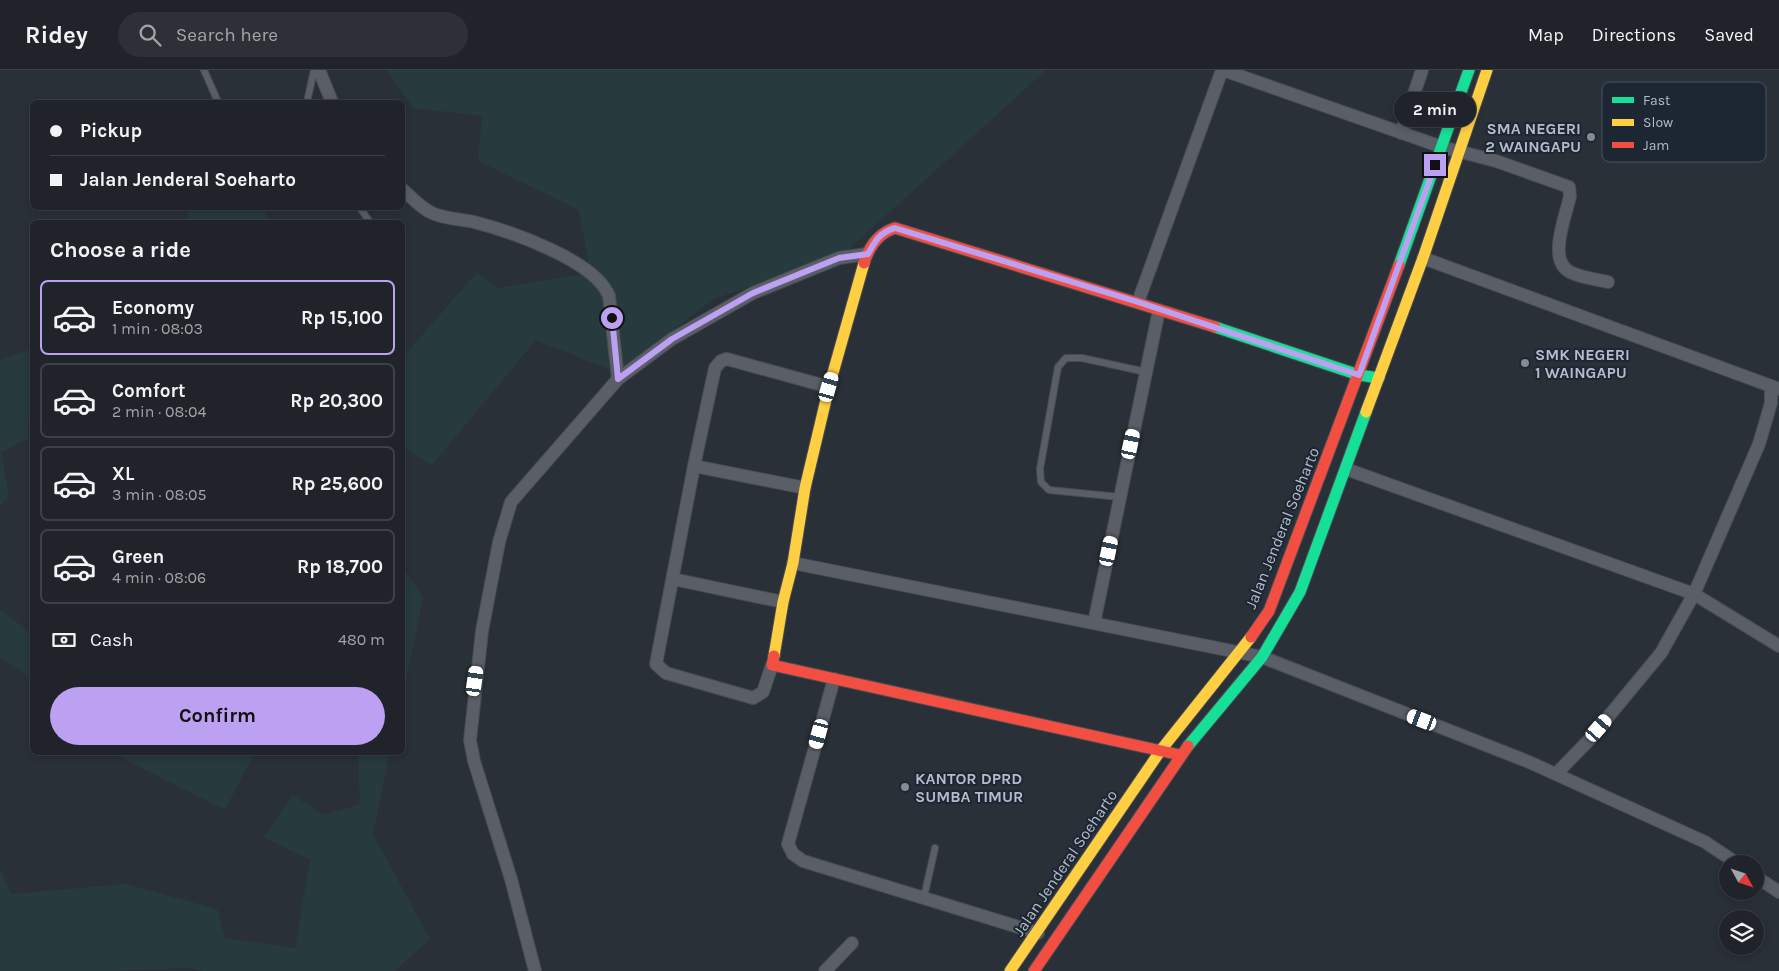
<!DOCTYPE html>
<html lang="en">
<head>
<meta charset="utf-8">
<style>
	:root { --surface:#20242a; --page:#2d3036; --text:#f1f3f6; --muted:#a2a4a8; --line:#3d4147; --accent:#bca0f2 }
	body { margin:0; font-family:Karla,sans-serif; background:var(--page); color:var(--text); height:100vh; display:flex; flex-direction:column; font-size:19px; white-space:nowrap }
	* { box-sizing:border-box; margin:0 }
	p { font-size:16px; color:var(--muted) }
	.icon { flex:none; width:28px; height:28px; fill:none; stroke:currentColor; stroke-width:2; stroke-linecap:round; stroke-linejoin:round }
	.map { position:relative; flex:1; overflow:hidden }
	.drawer { position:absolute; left:30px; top:150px; width:375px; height:535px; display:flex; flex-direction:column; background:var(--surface); border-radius:8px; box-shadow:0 2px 8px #0003,0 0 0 1px var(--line) }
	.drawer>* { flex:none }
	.top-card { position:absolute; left:30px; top:30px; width:375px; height:110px; border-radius:8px; box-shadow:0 2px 8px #0003,0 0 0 1px var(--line); display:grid; align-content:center; height:110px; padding:0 20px; background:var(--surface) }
	.needle { width:32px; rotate:130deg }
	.controls { position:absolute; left:1719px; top:785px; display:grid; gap:10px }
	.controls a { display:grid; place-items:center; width:45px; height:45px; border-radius:50%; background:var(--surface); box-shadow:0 2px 8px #0003,0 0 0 1px var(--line); font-size:25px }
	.end { position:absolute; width:22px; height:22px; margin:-11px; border:6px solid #bca0f2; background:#111; box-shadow:0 0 0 2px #111 }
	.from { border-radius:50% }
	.bubble { position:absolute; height:35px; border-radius:18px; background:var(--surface); box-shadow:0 2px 8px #0003,0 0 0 1px var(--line); font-size:16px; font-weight:700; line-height:35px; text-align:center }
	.car { position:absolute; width:15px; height:30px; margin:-15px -8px; border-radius:6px; box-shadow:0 0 4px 1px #0007; background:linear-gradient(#fff 24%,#345 0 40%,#fff 0 76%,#345 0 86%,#fff 0) }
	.top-card b { display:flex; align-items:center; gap:18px; height:48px; font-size:19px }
	.top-card b+b { border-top:1px solid var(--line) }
	.top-card i { width:12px; height:12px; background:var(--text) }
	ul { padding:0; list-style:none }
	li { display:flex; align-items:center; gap:15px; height:75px; margin:0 10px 8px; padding:0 10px; border:2px solid var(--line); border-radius:8px }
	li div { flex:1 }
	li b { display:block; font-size:19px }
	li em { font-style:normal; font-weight:700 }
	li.on { border-color:var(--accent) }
	li>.icon { width:45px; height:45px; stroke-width:1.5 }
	h2 { padding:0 20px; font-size:22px; line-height:60px }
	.pay { display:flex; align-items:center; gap:12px; height:55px; padding:0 20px; font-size:19px }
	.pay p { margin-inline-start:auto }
	.primary-button { display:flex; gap:10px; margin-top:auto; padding:10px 20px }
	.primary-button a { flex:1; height:58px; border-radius:30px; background:var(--accent); color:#111; font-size:20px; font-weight:700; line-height:58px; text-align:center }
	header { display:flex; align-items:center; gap:30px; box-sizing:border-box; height:70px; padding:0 25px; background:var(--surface); border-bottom:1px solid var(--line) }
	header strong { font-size:24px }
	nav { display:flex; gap:28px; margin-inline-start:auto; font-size:18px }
	.search { width:350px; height:45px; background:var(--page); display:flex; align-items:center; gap:12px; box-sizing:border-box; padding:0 18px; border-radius:28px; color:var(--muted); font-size:19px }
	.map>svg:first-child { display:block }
	.green { fill:#273a3e }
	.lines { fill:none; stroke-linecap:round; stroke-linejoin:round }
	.lane-casing { stroke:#484c53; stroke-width:8 }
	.street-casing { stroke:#484c53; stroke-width:14 }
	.fast-casing { stroke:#484c53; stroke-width:13 }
	.slow-casing { stroke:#484c53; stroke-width:13 }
	.jam-casing { stroke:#484c53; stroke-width:13 }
	.lane { stroke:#5a5e66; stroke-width:6 }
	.street { stroke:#5a5e66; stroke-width:12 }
	.fast { stroke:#16e098; stroke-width:11 }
	.slow { stroke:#ffcf43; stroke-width:11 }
	.jam { stroke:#f24e42; stroke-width:11 }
	.route { stroke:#bca0f2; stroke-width:6 }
	.poi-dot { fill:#848b96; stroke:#1d2633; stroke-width:2 }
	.labels { text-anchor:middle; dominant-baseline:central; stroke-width:4; stroke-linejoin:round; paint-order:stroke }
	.poi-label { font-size:16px; font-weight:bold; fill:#b4bcc9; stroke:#1d2633; text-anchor:start }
	.street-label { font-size:16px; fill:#b4bcc9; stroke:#1d2633 }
	.key { fill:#1d2633; stroke:#4a5360; stroke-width:1 }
	.key-label { font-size:14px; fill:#b4bcc9 }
</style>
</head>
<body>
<header>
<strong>Ridey</strong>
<div class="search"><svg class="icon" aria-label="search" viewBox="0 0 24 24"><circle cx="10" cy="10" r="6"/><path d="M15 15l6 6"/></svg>Search here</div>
<nav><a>Map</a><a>Directions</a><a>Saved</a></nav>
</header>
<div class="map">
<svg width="1779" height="901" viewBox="0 0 1779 901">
	<rect width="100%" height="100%" fill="#2a3038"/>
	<!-- green -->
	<g class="green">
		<path d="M387,0H1046L848,180L712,230L618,303L536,270L432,395L403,377V287L477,202L498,218L590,203L579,140L478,91L482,46L413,38Z"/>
		<path d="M189,138H265L267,152H187Z"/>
		<path d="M32,279V349L28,352V369L1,382L9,425L0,437V290Z"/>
		<path d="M403,496L423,528L403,626Z"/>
		<path d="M0,540L32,564V608L0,587Z"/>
		<path d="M112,683H254L225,740Z"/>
		<path d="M358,683H390L373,764L430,869L395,901H202L191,898L110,901H0V799L11,824L126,814L217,839L225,868L295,878L310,790L264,767L293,725L324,745L360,734Z"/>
	</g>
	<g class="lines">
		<!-- lane casing -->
		<g class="lane-casing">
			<g id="lane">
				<path d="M204,0L218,32"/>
				<path d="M307,32L314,0"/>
				<path d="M360,138L370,152"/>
				<path d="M1120,427L1049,420L1041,412L1040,399L1058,297L1066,288H1082L1146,302"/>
				<path d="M924,827L935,778"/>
			</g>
		</g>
		<!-- street casing -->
		<g class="street-casing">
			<g id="street">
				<path d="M319,0L332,32"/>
				<path d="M1223,0L1442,77L1496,91L1569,117L1570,126C1566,146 1547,190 1570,202C1581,208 1596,209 1608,212"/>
				<path d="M1401,63L1422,0"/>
				<path d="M402,119C411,127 421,138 432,143C445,149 460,149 474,152C509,161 595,190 609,226L618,309"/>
				<path d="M1423,188L1779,319"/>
				<path d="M1138,232L1222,0"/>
				<path d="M1771,317V333L1759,374L1694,524L1779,576"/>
				<path d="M694,396L805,418"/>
				<path d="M1346,399L1694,524L1661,583L1589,670L1556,704"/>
				<path d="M793,493L1262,587L1529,692L1705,772L1738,794"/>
				<path d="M673,509L783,532"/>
				<path d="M1094,553L1159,240"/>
				<path d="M772,595L763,622L753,628L666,603L656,594L694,396L715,298L721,291L727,289L829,317"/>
				<path d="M834,609L788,774L793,784L803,791L1038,863"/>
				<path d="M1755,806L1779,822"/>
				<path d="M535,901L511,809L474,691L470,670L482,561L499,472L511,432L618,309L672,269L753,223L839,188L867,184"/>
				<path d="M825,901L852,873"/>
			</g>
		</g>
		<!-- fast casing -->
		<g class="fast-casing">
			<g id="fast">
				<path d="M1399,195L1469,0"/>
				<path d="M1215,257L1359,305L1379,308"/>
				<path d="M1188,676L1262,587L1300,522L1366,342"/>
			</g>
		</g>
		<!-- slow casing -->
		<g class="slow-casing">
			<g id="slow">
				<path d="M1366,342L1423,188L1487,0"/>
				<path d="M774,586L783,532L793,493L805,418L829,317L864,193"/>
				<path d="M1010,901L1161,680L1251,567"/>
			</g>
		</g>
		<!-- jam casing -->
		<g class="jam-casing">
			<g id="jam">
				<path d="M864,193C869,177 879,163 895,158L1215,257"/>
				<path d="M1251,567L1269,541L1399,195"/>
				<path d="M774,586L772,595L1180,685"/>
				<path d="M1034,901L1188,676"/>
			</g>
		</g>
		<!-- lane -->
		<use href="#lane" class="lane"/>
		<!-- street -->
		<use href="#street" class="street"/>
		<!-- fast -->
		<use href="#fast" class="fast"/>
		<!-- slow -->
		<use href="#slow" class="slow"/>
		<!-- jam -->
		<use href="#jam" class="jam"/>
	</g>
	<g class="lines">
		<!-- route -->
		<path class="route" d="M612,248L618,309L672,269L753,223L839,188L868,184C875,171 880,162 895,158L1138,232L1359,305L1435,95"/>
	</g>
	<!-- markers -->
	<g class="poi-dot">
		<circle cx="1591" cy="67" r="5"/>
		<circle cx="1525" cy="293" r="5"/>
		<circle cx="905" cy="717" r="5"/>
	</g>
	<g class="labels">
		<!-- poi labels -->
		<g class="poi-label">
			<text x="1581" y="58" text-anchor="end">SMA NEGERI<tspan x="1581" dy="18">2 WAINGAPU</tspan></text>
			<text x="1535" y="284">SMK NEGERI<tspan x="1535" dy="18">1 WAINGAPU</tspan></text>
			<text x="915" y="708">KANTOR DPRD<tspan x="915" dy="18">SUMBA TIMUR</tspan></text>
		</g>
		<!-- street labels -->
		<g class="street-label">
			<text transform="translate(1282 458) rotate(-68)">Jalan Jenderal Soeharto</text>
			<text transform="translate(1065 793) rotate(-56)">Jalan Jenderal Soeharto</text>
		</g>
	</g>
	<!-- legend -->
	<rect x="1602" y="12" width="164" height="80" rx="8" class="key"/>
	<rect x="1612" y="27" width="22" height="6" fill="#16e098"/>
	<rect x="1612" y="49" width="22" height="7" fill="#ffcf43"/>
	<rect x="1612" y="72" width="22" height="6" fill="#f24e42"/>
	<g class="key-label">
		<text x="1643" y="35">Fast</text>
		<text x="1643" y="57">Slow</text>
		<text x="1643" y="80">Jam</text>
	</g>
</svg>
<div class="controls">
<a><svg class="needle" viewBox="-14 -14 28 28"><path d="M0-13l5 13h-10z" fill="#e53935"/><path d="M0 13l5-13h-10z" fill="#a2a4a8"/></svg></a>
<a><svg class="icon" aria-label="layers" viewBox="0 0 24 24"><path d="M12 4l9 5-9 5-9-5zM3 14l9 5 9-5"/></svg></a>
</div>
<i class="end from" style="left:612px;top:248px"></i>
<i class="end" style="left:1435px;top:95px"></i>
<div class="bubble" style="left:1394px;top:22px;width:82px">2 min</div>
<i class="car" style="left:829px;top:317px;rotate:16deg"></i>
<i class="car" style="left:1131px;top:374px;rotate:12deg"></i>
<i class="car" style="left:1109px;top:481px;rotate:12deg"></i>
<i class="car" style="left:475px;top:611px;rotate:8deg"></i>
<i class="car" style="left:1422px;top:650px;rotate:291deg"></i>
<i class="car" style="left:1599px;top:658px;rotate:41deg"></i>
<i class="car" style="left:819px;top:664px;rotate:195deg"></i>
<div class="top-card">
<b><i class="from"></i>Pickup</b>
<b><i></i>Jalan Jenderal Soeharto</b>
</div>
<section class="drawer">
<h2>Choose a ride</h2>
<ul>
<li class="on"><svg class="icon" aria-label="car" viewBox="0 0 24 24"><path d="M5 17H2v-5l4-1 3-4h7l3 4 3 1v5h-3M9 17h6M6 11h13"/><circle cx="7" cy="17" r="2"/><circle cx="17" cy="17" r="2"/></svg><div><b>Economy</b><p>1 min · 08:03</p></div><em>Rp 15,100</em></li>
<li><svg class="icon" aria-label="car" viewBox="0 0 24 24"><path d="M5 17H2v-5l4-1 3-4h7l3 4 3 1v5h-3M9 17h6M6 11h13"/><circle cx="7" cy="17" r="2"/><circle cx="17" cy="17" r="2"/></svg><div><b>Comfort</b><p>2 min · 08:04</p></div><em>Rp 20,300</em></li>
<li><svg class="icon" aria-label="car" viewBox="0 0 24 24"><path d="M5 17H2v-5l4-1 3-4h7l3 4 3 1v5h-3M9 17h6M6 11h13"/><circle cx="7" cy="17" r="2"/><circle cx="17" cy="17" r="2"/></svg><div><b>XL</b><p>3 min · 08:05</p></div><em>Rp 25,600</em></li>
<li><svg class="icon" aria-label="car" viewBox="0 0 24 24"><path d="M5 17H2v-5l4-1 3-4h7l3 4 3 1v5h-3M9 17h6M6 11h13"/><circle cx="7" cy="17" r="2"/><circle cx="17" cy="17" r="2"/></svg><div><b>Green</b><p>4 min · 08:06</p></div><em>Rp 18,700</em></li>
</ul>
<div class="pay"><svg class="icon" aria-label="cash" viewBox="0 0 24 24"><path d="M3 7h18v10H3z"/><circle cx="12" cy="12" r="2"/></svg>Cash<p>480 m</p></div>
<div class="primary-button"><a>Confirm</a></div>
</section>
</div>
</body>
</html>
